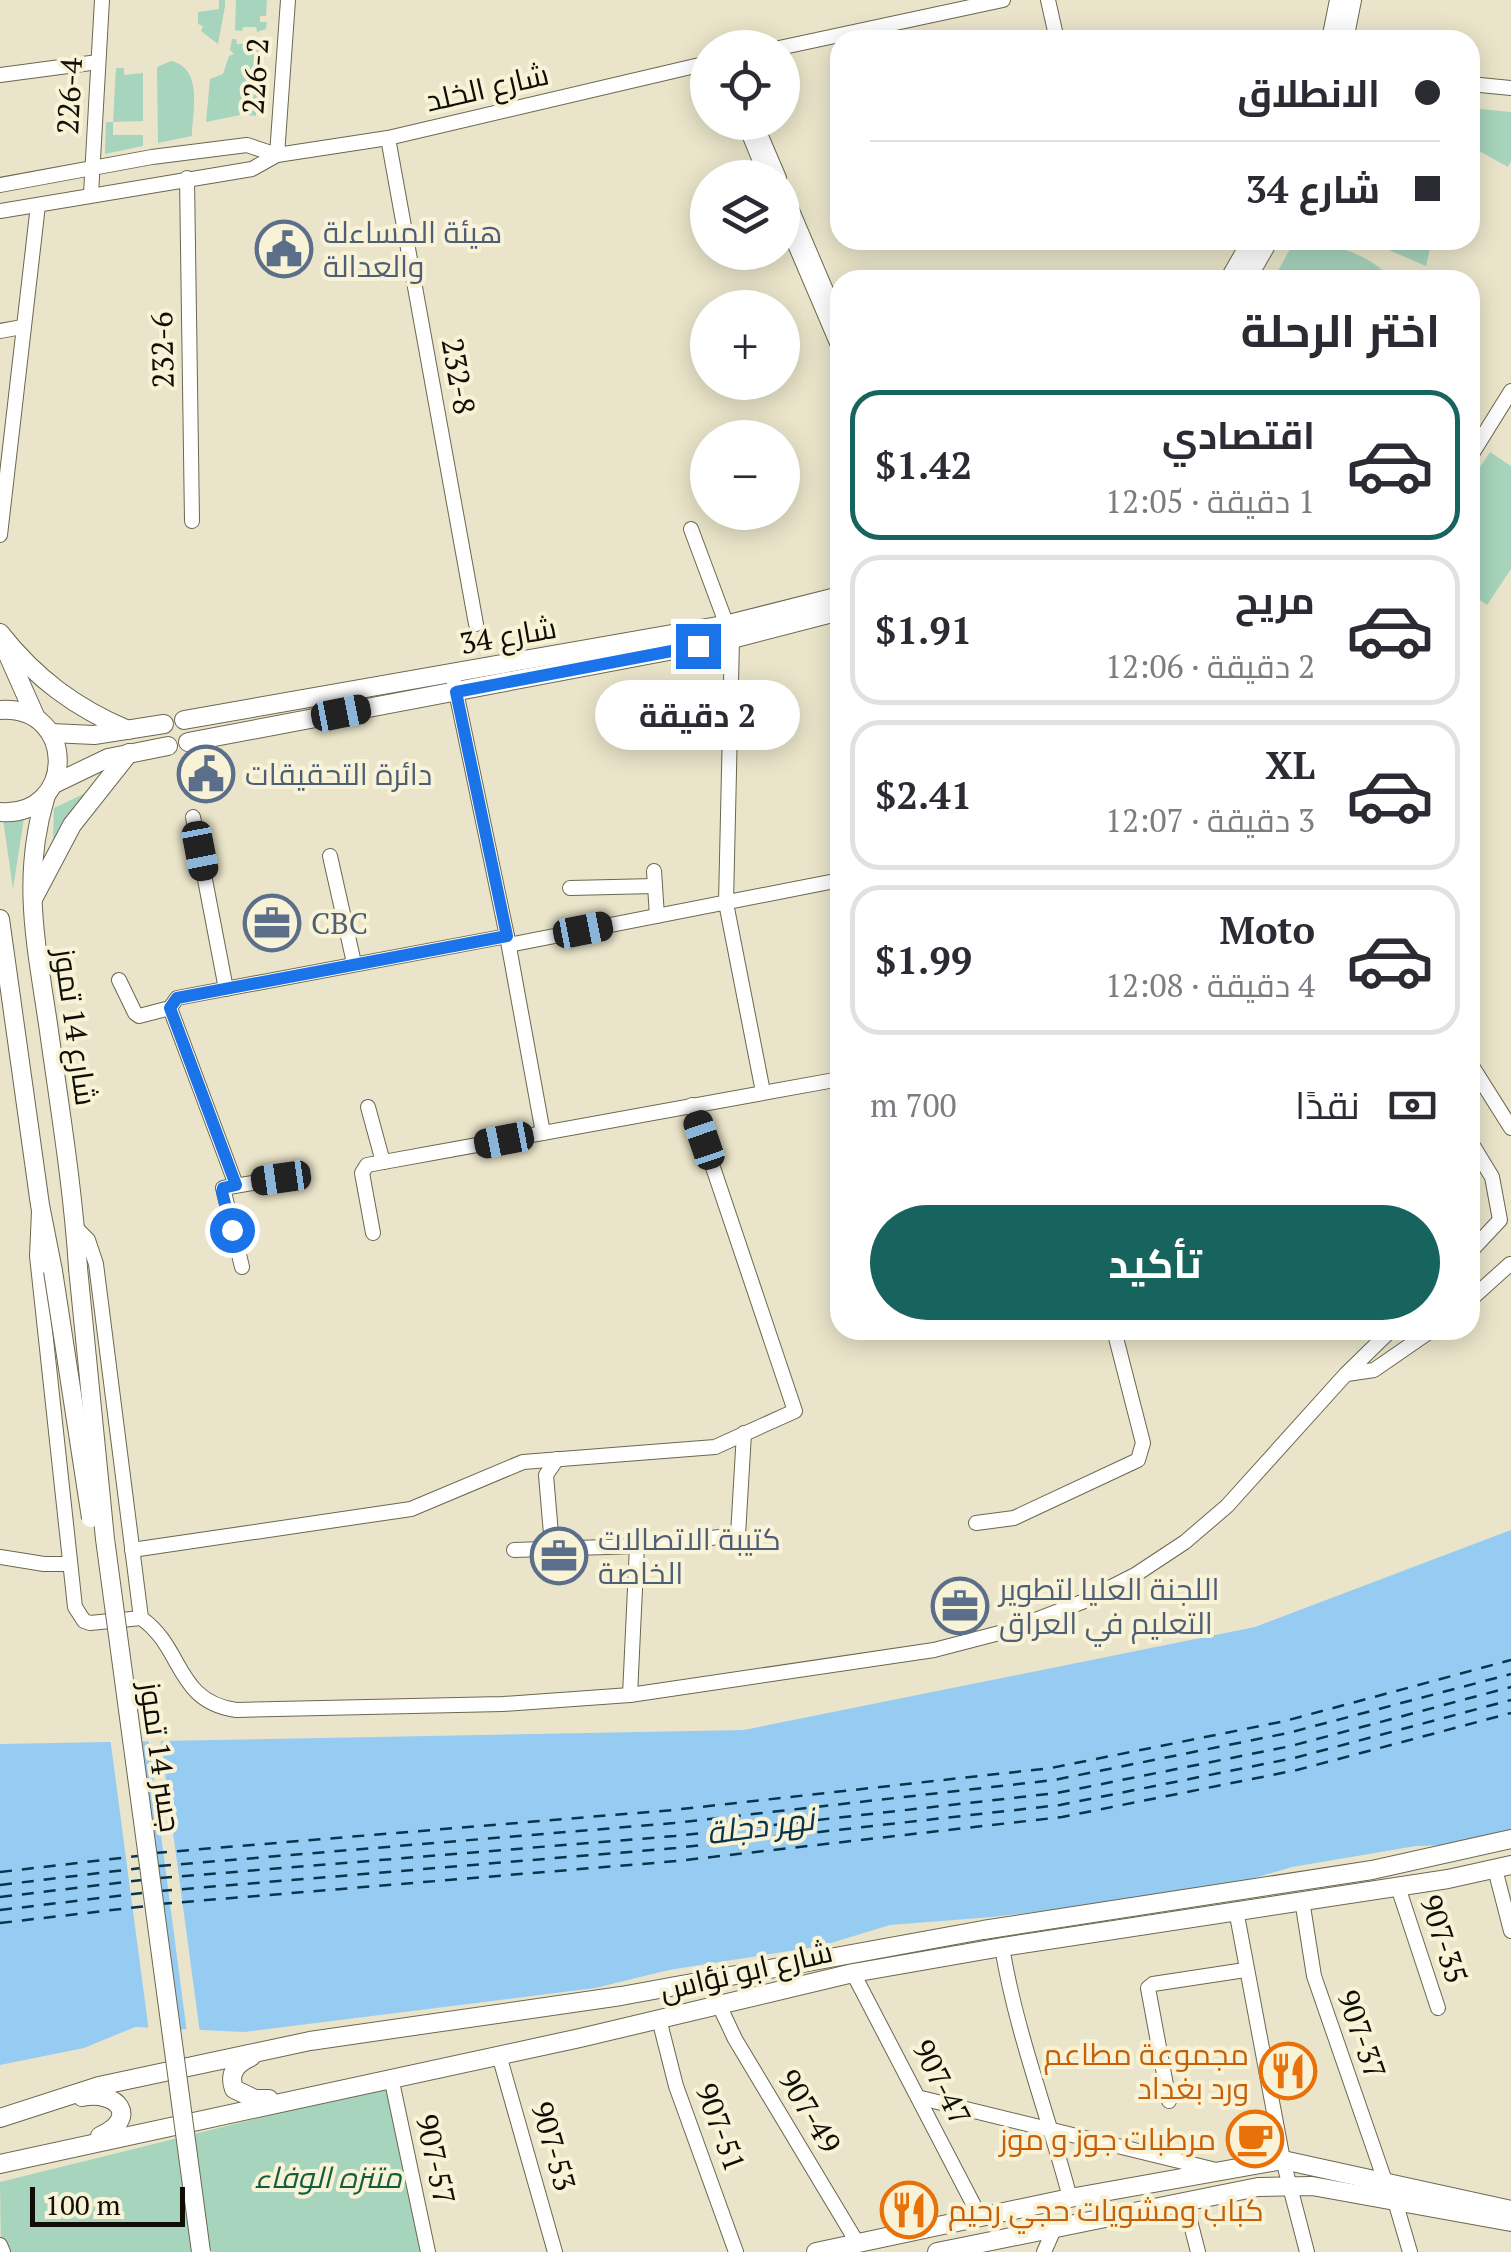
<!DOCTYPE html>
<html lang="ar">
<head>
<meta charset="utf-8">
<style>
	:root { --surface:#fff; --page:#f2f2f3; --text:#2b2b33; --muted:#7c7c81; --line:#e1e1e2; --accent:#17645f }
	body { margin:0; font-family:"PT Serif",Cairo,serif; background:var(--page); color:var(--text); direction:rtl; height:100vh; display:flex; flex-direction:column; font-size:38px; white-space:nowrap }
	* { box-sizing:border-box; margin:0 }
	p { font-size:32px; color:var(--muted) }
	.icon { flex:none; width:55px; height:55px; fill:none; stroke:currentColor; stroke-width:2; stroke-linecap:round; stroke-linejoin:round }
	.map { position:relative; flex:1; overflow:hidden; direction:ltr }
	.side { position:absolute; left:830px; top:270px; width:650px; height:1070px; display:flex; flex-direction:column; background:var(--surface); border-radius:30px; box-shadow:0 5px 25px #0003; direction:rtl }
	.side>* { flex:none }
	.top-card { position:absolute; left:830px; top:30px; width:650px; height:220px; border-radius:30px; box-shadow:0 5px 25px #0003; direction:rtl; display:grid; align-content:center; height:220px; padding:0 40px; background:var(--surface) }
	.tools { position:absolute; left:690px; top:30px; display:grid; gap:20px }
	.tools a { display:grid; place-items:center; width:110px; height:110px; border-radius:50%; background:var(--surface); box-shadow:0 5px 25px #0003; font-size:50px }
	.scale { position:absolute; left:30px; bottom:25px; width:155px; box-sizing:border-box; padding-left:10px; border:5px solid #0f0d05; border-top:0; font-size:28px; line-height:35px; white-space:nowrap; color:#0f0d05; -webkit-text-stroke:8px #f8f2d7; paint-order:stroke }
	.end { position:absolute; width:45px; height:45px; margin:-22px; border:12px solid #1a73e8; background:#fff; box-shadow:0 0 0 5px #fff }
	.from { border-radius:50% }
	.bubble { position:absolute; height:70px; border-radius:35px; background:var(--surface); box-shadow:0 5px 25px #0003; font-size:32px; font-weight:700; line-height:70px; text-align:center; direction:rtl }
	.car { position:absolute; width:30px; height:60px; margin:-30px -15px; border-radius:12px; box-shadow:0 0 8px 2px #0007; background:linear-gradient(#222 24%,#8ab4d8 0 40%,#222 0 76%,#8ab4d8 0 86%,#222 0) }
	.top-card b { display:flex; align-items:center; gap:35px; height:95px; font-size:38px }
	.top-card b+b { border-top:2px solid var(--line) }
	.top-card i { width:25px; height:25px; background:var(--text) }
	ul { padding:0; list-style:none }
	li { display:flex; align-items:center; gap:30px; height:150px; margin:0 20px 15px; padding:0 20px; border:5px solid var(--line); border-radius:30px }
	li div { flex:1 }
	li b { display:block; font-size:38px }
	li em { font-style:normal; font-weight:700 }
	li.active { border-color:var(--accent) }
	li>.icon { width:90px; height:90px; stroke-width:1.5 }
	h2 { padding:0 40px; font-size:45px; line-height:120px }
	.pay { display:flex; align-items:center; gap:25px; height:110px; padding:0 40px; font-size:38px }
	.pay p { margin-inline-start:auto }
	.primary-button { display:flex; gap:20px; margin-top:auto; padding:20px 40px }
	.primary-button a { flex:1; height:115px; border-radius:60px; background:var(--accent); color:#fff; font-size:40px; font-weight:700; line-height:115px; text-align:center }
	.map>svg:first-child { display:block }
	.green { fill:#a7d4bc }
	.water { fill:#96cbf2 }
	.pier { fill:#eae5ca }
	.lines { fill:none; stroke-linecap:round; stroke-linejoin:round }
	.ferry { stroke:#08344d; stroke-width:2.5; stroke-dasharray:12 10; stroke-linecap:butt }
	.minor-casing { stroke:#6c674e; stroke-width:16 }
	.major-casing { stroke:#6c674e; stroke-width:20 }
	.minor { stroke:#fff; stroke-width:14 }
	.major { stroke:#fff; stroke-width:18 }
	.major-bridge-casing { stroke:#6c674e; stroke-width:20; stroke-linecap:butt }
	.major-bridge { stroke:#fff; stroke-width:18 }
	.route { stroke:#1a73e8; stroke-width:12 }
	.labels { text-anchor:middle; dominant-baseline:central; stroke-width:8; stroke-linejoin:round; paint-order:stroke }
	.street-label { font-size:30px; fill:#0f0d05; stroke:#f8f2d7 }
	.service-label { font-size:30px; fill:#4e5e75; stroke:#f8f2d7; text-anchor:start }
	.food-label { font-size:30px; fill:#c56008; stroke:#f8f2d7; text-anchor:end }
	.park-label { font-size:30px; font-style:italic; fill:#135e40; stroke:#f8f2d7 }
	.water-label { font-size:32px; font-style:italic; fill:#08344d; stroke:#f8f2d7 }
</style>
</head>
<body>
<div class="map">
<svg width="1511" height="2252" viewBox="0 0 1511 2252">
	<rect width="100%" height="100%" fill="#eae5ca"/>
	<!-- green -->
	<g class="green">
		<path d="M219,0H225V6L218,44L201,31L203,26L198,24V12L219,9Z"/>
		<path d="M236,0H267L266,16H260V22H267L266,29L257,32L256,27H243L242,31L235,30Z"/>
		<path d="M232,39H236L237,44L259,43L256,87L262,88V99H256V116L244,114L251,111L249,105L238,107L240,115L206,122L210,79L223,74L229,56L234,54L230,50Z"/>
		<path d="M171,61C203,68 193,110 192,136L158,143L157,67Z"/>
		<path d="M116,68H124V75L143,73V121L113,122V135H143V146L105,154L106,122H113Z"/>
		<path d="M1470,108L1511,112V161L1508,167L1470,146Z"/>
		<path d="M1295,240C1325,240 1374,255 1391,280H1273Z"/>
		<path d="M1365,240H1432L1426,266Z"/>
		<path d="M1490,452L1511,466V569L1487,605L1470,593V482Z"/>
		<path d="M90,791L53,841L54,808Z"/>
		<path d="M24,818L13,889L3,819Z"/>
		<path d="M388,2086L421,2252H1L0,2182Z"/>
	</g>
	<!-- water -->
	<path class="water" d="M1511,1530V1837L1470,1844L1416,1846L1292,1867L1210,1891L992,1917L890,1925L821,1946L669,1970L595,1988L244,2032L135,2027L84,2048L0,2065V1744L744,1730L1255,1627Z"/>
	<!-- pier -->
	<g class="pier">
		<path d="M141,1736L180,2033L149,2032L110,1737Z"/>
		<path d="M148,1736H160L200,2033H187Z"/>
	</g>
	<g class="lines">
		<!-- ferry -->
		<g class="ferry">
			<path d="M155,1853L673,1810L1051,1768L1285,1721L1511,1660"/>
			<path d="M159,1866L674,1823L1054,1780L1288,1733L1511,1674"/>
			<path d="M0,1872L138,1856"/>
			<path d="M160,1878L675,1836L1057,1793L1291,1746L1511,1687"/>
			<path d="M0,1885L141,1868"/>
			<path d="M160,1891L676,1848L1060,1805L1294,1758L1511,1700"/>
			<path d="M0,1897L142,1880"/>
			<path d="M160,1904L677,1861L1062,1817L1297,1770L1511,1713"/>
			<path d="M0,1910L142,1893"/>
			<path d="M0,1923L147,1906"/>
		</g>
		<!-- minor casing -->
		<g class="minor-casing">
			<g id="minor">
				<path d="M1048,0L1057,40"/>
				<path d="M779,48L1003,0"/>
				<path d="M0,75L98,62"/>
				<path d="M1470,84L1511,88"/>
				<path d="M744,122L767,178"/>
				<path d="M755,122L779,178"/>
				<path d="M388,138L476,624"/>
				<path d="M277,155L288,0"/>
				<path d="M187,178L192,521"/>
				<path d="M0,185L152,157L247,145L277,155"/>
				<path d="M782,187L840,323"/>
				<path d="M91,194L102,0"/>
				<path d="M0,211L252,169L277,155L388,138L708,63"/>
				<path d="M782,214L840,350"/>
				<path d="M0,331L22,327"/>
				<path d="M1470,457L1511,391"/>
				<path d="M691,529L732,639L726,903L763,1092"/>
				<path d="M0,535L38,205"/>
				<path d="M454,682L507,936L543,1133"/>
				<path d="M193,817L226,989"/>
				<path d="M330,856L354,963"/>
				<path d="M654,871L657,916"/>
				<path d="M570,888L655,886"/>
				<path d="M509,945L840,880"/>
				<path d="M119,980L135,1013L139,1016L170,1008"/>
				<path d="M1470,1063L1511,1128"/>
				<path d="M368,1107L383,1162"/>
				<path d="M1470,1141L1492,1177L1500,1220L1470,1252"/>
				<path d="M236,1185L170,1008L177,998L507,936"/>
				<path d="M39,1211L37,1256L75,1607L84,1621L90,1623L141,1618"/>
				<path d="M75,1227L88,1240L96,1264L141,1618C184,1648 175,1701 236,1710L503,1704L630,1695L934,1650L1007,1631L1082,1602L1135,1575L1185,1542L1227,1506L1346,1374L1391,1330"/>
				<path d="M373,1233L362,1173L367,1165L840,1079"/>
				<path d="M242,1267L223,1188L281,1178"/>
				<path d="M1470,1300L1510,1264"/>
				<path d="M1347,1374L1374,1370L1432,1330"/>
				<path d="M557,1459L546,1475L551,1534L560,1548"/>
				<path d="M976,1523L1014,1518L1138,1460L1143,1443L1114,1330"/>
				<path d="M132,1550L411,1509L523,1462L715,1447L795,1411L692,1105"/>
				<path d="M514,1550L637,1546L738,1535L744,1433"/>
				<path d="M0,1557L44,1564H70"/>
				<path d="M630,1695L637,1546"/>
				<path d="M1495,1869L1511,1931"/>
				<path d="M1398,1887L1438,2008"/>
				<path d="M1302,1900L1314,1976L1385,2181"/>
				<path d="M1236,1910L1283,2160L1307,2252"/>
				<path d="M1002,1947C1016,2032 1048,2114 1070,2198"/>
				<path d="M853,1973L980,2217"/>
				<path d="M719,2005L735,2039L858,2244"/>
				<path d="M659,2019L676,2086L736,2252"/>
				<path d="M499,2055L555,2252"/>
				<path d="M391,2077L428,2252"/>
				<path d="M921,2098L1216,2170"/>
				<path d="M1169,2101L1148,1988L1153,1984L1245,1970"/>
				<path d="M1185,2201L1198,2252"/>
				<path d="M1395,2201L1410,2252"/>
				<path d="M0,2245L3,2252"/>
				<path d="M1044,2252L1055,2227"/>
			</g>
		</g>
		<!-- major casing -->
		<g class="major-casing">
			<g id="major">
				<path d="M1331,40L1339,0"/>
				<path d="M1344,40L1352,0"/>
				<path d="M1229,280L1252,240"/>
				<path d="M1246,280L1269,240"/>
				<path d="M0,633C35,678 76,708 128,730"/>
				<path d="M4,646L36,718"/>
				<path d="M0,710C78,705 76,818 0,812"/>
				<path d="M184,720L729,624L840,596"/>
				<path d="M51,733L94,735L164,724"/>
				<path d="M188,742L732,639L840,611"/>
				<path d="M54,784L108,758L168,746"/>
				<path d="M46,795C20,880 37,947 49,1031C60,1110 73,1188 78,1268"/>
				<path d="M34,897L72,825L129,753"/>
				<path d="M0,919L40,1205L53,1271"/>
				<path d="M251,2057C237,2063 228,2073 234,2089L255,2099H269"/>
				<path d="M82,2097C118,2090 140,2118 100,2136"/>
				<path d="M0,2118L99,2086L310,2041L621,1996L983,1930L1372,1870L1511,1839"/>
				<path d="M0,2164L580,2038L853,1973L1002,1947L1448,1879L1511,1865"/>
				<path d="M816,2252L1070,2198L1283,2160L1511,2210"/>
				<path d="M937,2252L1258,2187L1312,2186L1511,2222"/>
			</g>
		</g>
		<!-- minor -->
		<use href="#minor" class="minor"/>
		<!-- major -->
		<use href="#major" class="major"/>
		<!-- major-bridge casing -->
		<g class="major-bridge-casing">
			<g id="major-bridge">
				<path d="M78,1268L105,1539L201,2252"/>
				<path d="M53,1271L91,1518"/>
			</g>
		</g>
		<!-- major-bridge -->
		<use href="#major-bridge" class="major-bridge"/>
	</g>
	<g class="lines">
		<!-- route -->
		<path class="route" d="M232,1230L222,1192L223,1188L236,1185L170,1008L177,998L507,936L456,692L698,646"/>
	</g>
	<!-- icons -->
	<defs>
		<g id="civic-ring" transform="scale(2.875)"><circle r="9.5" fill="#f8f2d7" stroke="#5c6f8a" stroke-width="1.5"/><path d="M-.6-6.5H3V-4.5H.6V-3L4-1V1h2V6H-6V1h2V-1L-.6-3ZM-1.2 2.5V6h2.4V2.5Z" fill="#5c6f8a"/></g>
		<g id="office-ring" transform="scale(2.875)"><circle r="9.5" fill="#f8f2d7" stroke="#5c6f8a" stroke-width="1.5"/><path d="M-6-3h4V-5.5h4V-3h4V5H-6ZM-1-4.5V-3h2v-1.5ZM-6 0V1H6V0Z" fill="#5c6f8a"/></g>
		<g id="restaurant-ring" transform="scale(2.875)"><circle r="9.5" fill="#f8f2d7" stroke="#e8710a" stroke-width="1.5"/><path d="M-5-6h1v4h1v-4h1v4h1v-4h1v5L-1.5 .5V6h-2V.5L-5-1ZM5-6V6H3V1.5H1.5Q1.5-4 5-6Z" fill="#e8710a"/></g>
		<g id="cafe-ring" transform="scale(2.875)"><circle r="9.5" fill="#f8f2d7" stroke="#e8710a" stroke-width="1.5"/><path d="M-5.5-4.5H6V0H3Q3 3.5 0 3.5H-2.5Q-5.5 3.5-5.5 0ZM3-3.2v2h1.7v-2ZM-6 4.5H4V6H-6Z" fill="#e8710a"/></g>
	</defs>
	<g fill-rule="evenodd">
		<use href="#civic-ring" x="284" y="249"/>
		<use href="#civic-ring" x="206" y="774"/>
		<use href="#office-ring" x="272" y="923"/>
		<use href="#office-ring" x="559" y="1556"/>
		<use href="#office-ring" x="960" y="1606"/>
		<use href="#restaurant-ring" x="1288" y="2071"/>
		<use href="#cafe-ring" x="1255" y="2139"/>
		<use href="#restaurant-ring" x="909" y="2210"/>
	</g>
	<g class="labels">
		<!-- street labels -->
		<g class="street-label">
			<text transform="translate(255 76) rotate(-86)">226-2</text>
			<text transform="translate(487 87) rotate(-13)">شارع الخلد</text>
			<text transform="translate(69 96) rotate(-87)">226-4</text>
			<text transform="translate(162 350) rotate(-91)">232-6</text>
			<text transform="translate(459 376) rotate(80)">232-8</text>
			<text transform="translate(508 635) rotate(-10)">شارع 34</text>
			<text transform="translate(76 1027) rotate(82)">شارع 14 تموز</text>
			<text transform="translate(161 1757) rotate(82)">جسر 14 تموز</text>
			<text transform="translate(1444 1939) rotate(72)">907-35</text>
			<text transform="translate(746 1970) rotate(-13)">شارع ابو نؤاس</text>
			<text transform="translate(1362 2034) rotate(71)">907-37</text>
			<text transform="translate(942 2082) rotate(63)">907-47</text>
			<text transform="translate(810 2111) rotate(59)">907-49</text>
			<text transform="translate(721 2127) rotate(70)">907-51</text>
			<text transform="translate(554 2146) rotate(74)">907-53</text>
			<text transform="translate(436 2159) rotate(78)">907-57</text>
		</g>
		<!-- service labels -->
		<g class="service-label">
			<text x="323" y="232">هيئة المساءلة<tspan x="323" dy="34">والعدالة</tspan></text>
			<text x="245" y="774">دائرة التحقيقات</text>
			<text x="311" y="923">CBC</text>
			<text x="598" y="1539">كتيبة الاتصالات<tspan x="598" dy="34">الخاصة</tspan></text>
			<text x="999" y="1589">اللجنة العليا لتطوير<tspan x="999" dy="34">التعليم في العراق</tspan></text>
		</g>
		<!-- food labels -->
		<g class="food-label">
			<text x="1249" y="2054">مجموعة مطاعم<tspan x="1249" dy="34">ورد بغداد</tspan></text>
			<text x="1216" y="2139">مرطبات جوز و موز</text>
			<text x="948" y="2210" text-anchor="start">كباب ومشويات حجي رحيم</text>
		</g>
		<!-- park labels -->
		<g class="park-label">
			<text x="328" y="2177">متنزه الوفاء</text>
		</g>
		<!-- water labels -->
		<g class="water-label">
			<text transform="translate(760 1825) rotate(-8)">نهر دجلة</text>
		</g>
	</g>
</svg>
<div class="tools">
<a><svg class="icon" aria-label="locate" viewBox="0 0 24 24"><circle cx="12" cy="12" r="6"/><path d="M12 2v4M12 18v4M2 12h4M18 12h4"/></svg></a>
<a><svg class="icon" aria-label="layers" viewBox="0 0 24 24"><path d="M12 4l9 5-9 5-9-5zM3 14l9 5 9-5"/></svg></a>
<a>+</a>
<a>−</a>
</div>
<div class="scale">100 m</div>
<i class="end from" style="left:232px;top:1230px"></i>
<i class="end" style="left:698px;top:646px"></i>
<div class="bubble" style="left:595px;top:680px;width:205px">2 دقيقة</div>
<i class="car" style="left:341px;top:713px;rotate:79deg"></i>
<i class="car" style="left:200px;top:851px;rotate:169deg"></i>
<i class="car" style="left:583px;top:930px;rotate:79deg"></i>
<i class="car" style="left:504px;top:1140px;rotate:259deg"></i>
<i class="car" style="left:704px;top:1140px;rotate:341deg"></i>
<i class="car" style="left:281px;top:1178px;rotate:262deg"></i>
<div class="top-card">
<b><i class="from"></i>الانطلاق</b>
<b><i></i>شارع 34</b>
</div>
<section class="side">
<h2>اختر الرحلة</h2>
<ul>
<li class="active"><svg class="icon" aria-label="car" viewBox="0 0 24 24"><path d="M5 17H2v-5l4-1 3-4h7l3 4 3 1v5h-3M9 17h6M6 11h13"/><circle cx="7" cy="17" r="2"/><circle cx="17" cy="17" r="2"/></svg><div><b>اقتصادي</b><p>1 دقيقة · 12:05</p></div><em>$1.42</em></li>
<li><svg class="icon" aria-label="car" viewBox="0 0 24 24"><path d="M5 17H2v-5l4-1 3-4h7l3 4 3 1v5h-3M9 17h6M6 11h13"/><circle cx="7" cy="17" r="2"/><circle cx="17" cy="17" r="2"/></svg><div><b>مريح</b><p>2 دقيقة · 12:06</p></div><em>$1.91</em></li>
<li><svg class="icon" aria-label="car" viewBox="0 0 24 24"><path d="M5 17H2v-5l4-1 3-4h7l3 4 3 1v5h-3M9 17h6M6 11h13"/><circle cx="7" cy="17" r="2"/><circle cx="17" cy="17" r="2"/></svg><div><b>XL</b><p>3 دقيقة · 12:07</p></div><em>$2.41</em></li>
<li><svg class="icon" aria-label="car" viewBox="0 0 24 24"><path d="M5 17H2v-5l4-1 3-4h7l3 4 3 1v5h-3M9 17h6M6 11h13"/><circle cx="7" cy="17" r="2"/><circle cx="17" cy="17" r="2"/></svg><div><b>Moto</b><p>4 دقيقة · 12:08</p></div><em>$1.99</em></li>
</ul>
<div class="pay"><svg class="icon" aria-label="cash" viewBox="0 0 24 24"><path d="M3 7h18v10H3z"/><circle cx="12" cy="12" r="2"/></svg>نقدًا<p>700 m</p></div>
<div class="primary-button"><a>تأكيد</a></div>
</section>
</div>
</body>
</html>
